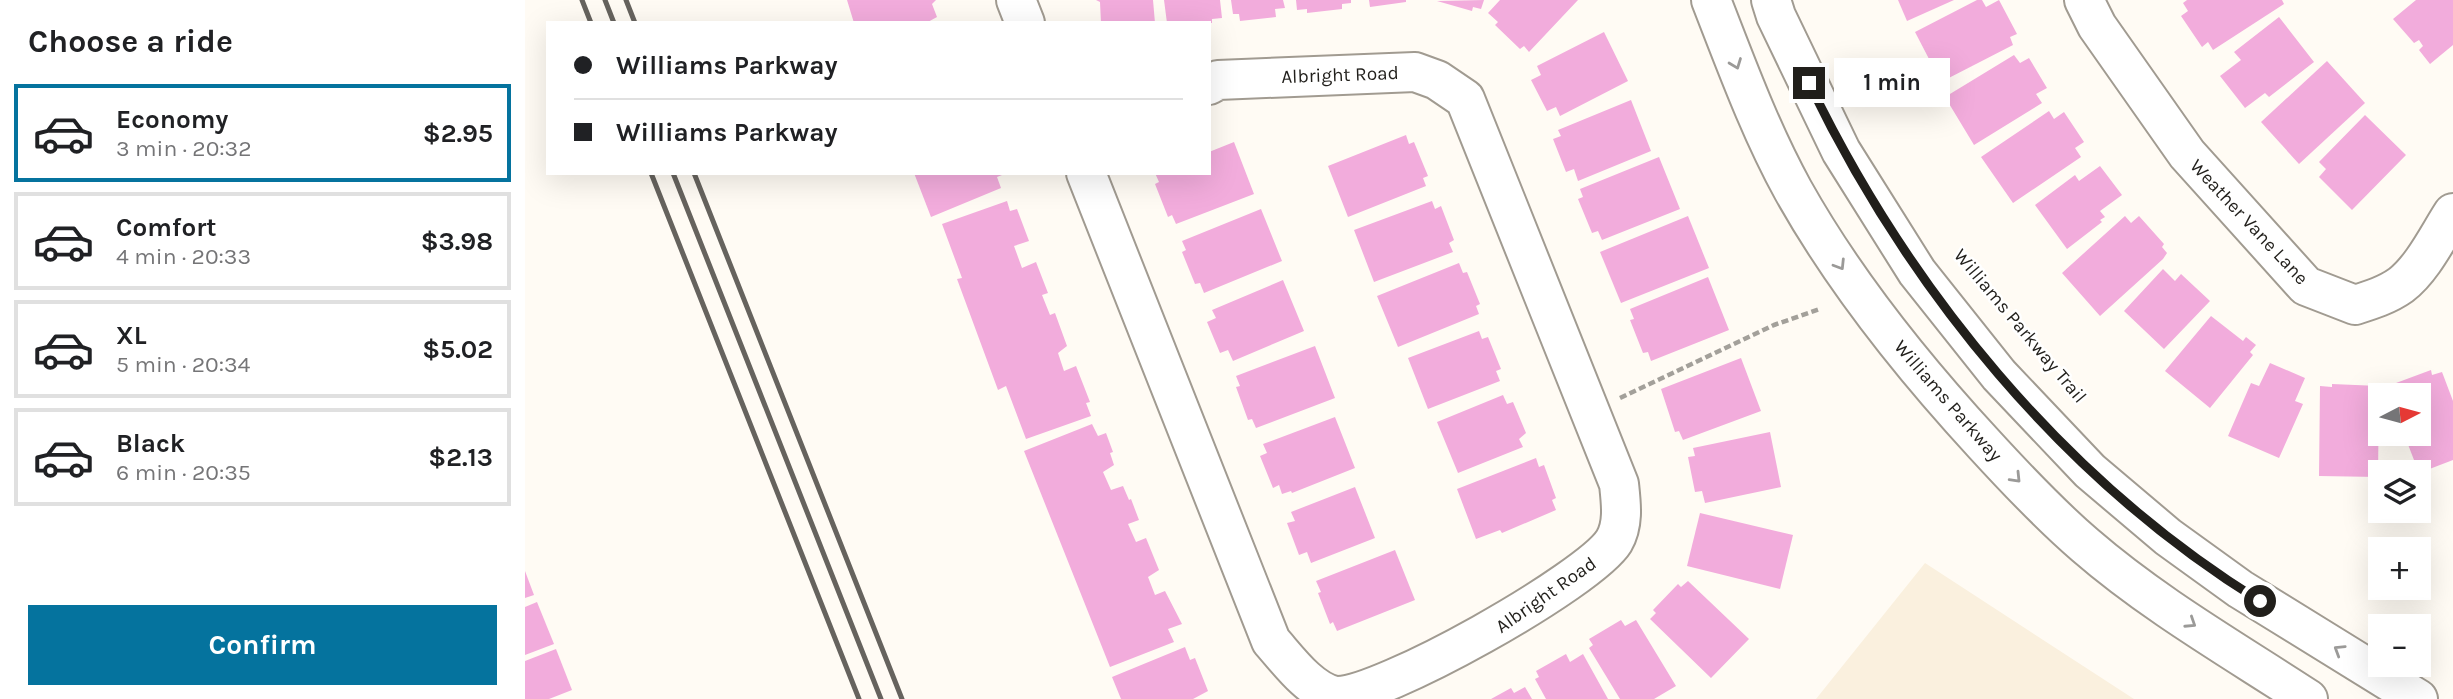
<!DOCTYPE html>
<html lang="en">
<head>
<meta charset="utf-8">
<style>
	:root { --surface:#fff; --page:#f2f2f2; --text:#202124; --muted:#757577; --line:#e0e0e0; --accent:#05739e }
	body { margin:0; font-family:Karla,sans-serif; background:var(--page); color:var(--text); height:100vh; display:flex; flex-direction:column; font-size:26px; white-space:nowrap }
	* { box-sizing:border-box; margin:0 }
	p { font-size:23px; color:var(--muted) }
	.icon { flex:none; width:38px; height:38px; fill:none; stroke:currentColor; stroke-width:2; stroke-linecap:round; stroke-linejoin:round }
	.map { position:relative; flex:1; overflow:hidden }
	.sheet { display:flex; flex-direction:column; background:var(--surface); width:525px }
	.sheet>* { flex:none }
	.banner { position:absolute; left:21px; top:21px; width:665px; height:154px; border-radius:0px; box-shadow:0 7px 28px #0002; display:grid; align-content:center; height:154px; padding:0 28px; background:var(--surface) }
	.needle { width:46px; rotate:84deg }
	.buttons { position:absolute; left:1843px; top:383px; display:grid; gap:14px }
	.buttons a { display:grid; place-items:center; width:63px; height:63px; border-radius:0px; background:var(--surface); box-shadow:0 7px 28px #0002; font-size:35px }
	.end { position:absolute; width:32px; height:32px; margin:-16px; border:9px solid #211f1b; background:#fff; box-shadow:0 0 0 4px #fff }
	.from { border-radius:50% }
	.bubble { position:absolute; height:49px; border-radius:0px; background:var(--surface); box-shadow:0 7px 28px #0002; font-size:23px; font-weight:700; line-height:49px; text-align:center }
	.banner b { display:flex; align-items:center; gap:24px; height:66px; font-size:26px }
	.banner b+b { border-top:2px solid var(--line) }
	.banner i { width:18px; height:18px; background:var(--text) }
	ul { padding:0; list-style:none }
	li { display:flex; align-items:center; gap:21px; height:98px; margin:0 14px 10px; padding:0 14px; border:4px solid var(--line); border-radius:0px }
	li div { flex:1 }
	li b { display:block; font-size:26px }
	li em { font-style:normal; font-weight:700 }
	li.on { border-color:var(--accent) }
	li>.icon { width:63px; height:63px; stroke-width:1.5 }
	h2 { padding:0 28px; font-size:32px; line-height:84px }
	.button { display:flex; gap:14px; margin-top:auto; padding:14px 28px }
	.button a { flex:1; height:80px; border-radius:0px; background:var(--accent); color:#fff; font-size:28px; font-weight:700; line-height:80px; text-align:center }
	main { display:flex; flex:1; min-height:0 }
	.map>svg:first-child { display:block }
	.built { fill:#faf0de }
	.building { fill:#f2acdc }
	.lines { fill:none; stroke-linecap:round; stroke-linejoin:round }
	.minor-casing { stroke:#a19b91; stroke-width:42 }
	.major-casing { stroke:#a19b91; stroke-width:42 }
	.path { stroke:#a3a09a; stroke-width:4.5; stroke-dasharray:7 3.5; stroke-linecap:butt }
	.minor { stroke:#fff; stroke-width:38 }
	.major { stroke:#fff; stroke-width:38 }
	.rail { stroke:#66635e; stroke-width:5 }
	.oneway { stroke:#9b9a98 }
	.route { stroke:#211f1b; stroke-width:9 }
	.labels { text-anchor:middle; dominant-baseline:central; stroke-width:5; stroke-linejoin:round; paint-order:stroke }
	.street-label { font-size:19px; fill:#211f1b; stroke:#fff }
</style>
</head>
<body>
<main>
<section class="sheet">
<h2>Choose a ride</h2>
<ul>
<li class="on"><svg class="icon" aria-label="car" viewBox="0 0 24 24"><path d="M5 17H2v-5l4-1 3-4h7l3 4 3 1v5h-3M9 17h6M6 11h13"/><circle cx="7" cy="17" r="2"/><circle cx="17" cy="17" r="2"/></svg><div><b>Economy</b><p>3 min · 20:32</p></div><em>$2.95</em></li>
<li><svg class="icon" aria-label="car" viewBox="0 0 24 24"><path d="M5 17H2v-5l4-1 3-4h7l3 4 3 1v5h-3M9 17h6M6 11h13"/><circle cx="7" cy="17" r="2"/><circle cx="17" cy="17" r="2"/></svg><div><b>Comfort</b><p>4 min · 20:33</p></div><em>$3.98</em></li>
<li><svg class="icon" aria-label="car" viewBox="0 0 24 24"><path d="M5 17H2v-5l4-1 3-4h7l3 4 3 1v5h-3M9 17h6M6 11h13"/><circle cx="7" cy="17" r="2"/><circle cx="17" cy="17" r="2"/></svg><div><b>XL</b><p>5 min · 20:34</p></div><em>$5.02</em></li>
<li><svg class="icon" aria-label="car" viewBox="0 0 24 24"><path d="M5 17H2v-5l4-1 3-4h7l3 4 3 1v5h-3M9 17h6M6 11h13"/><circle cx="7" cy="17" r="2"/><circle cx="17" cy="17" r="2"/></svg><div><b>Black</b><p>6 min · 20:35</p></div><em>$2.13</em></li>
</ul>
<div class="button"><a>Confirm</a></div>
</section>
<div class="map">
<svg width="1928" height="699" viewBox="0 0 1928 699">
	<rect width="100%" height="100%" fill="#fffbf4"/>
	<!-- built -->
	<path class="built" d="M1400,563L1609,699H1291Z"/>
	<!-- building -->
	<g class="building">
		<path d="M322,0H411L407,4L412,17L401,23H329Z"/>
		<path d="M571,0H628L630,23H576L575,2Z"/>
		<path d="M639,0H695L697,18L687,19V23H642Z"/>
		<path d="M706,0H758L760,8L750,9L751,17L715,21L714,14H708Z"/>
		<path d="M771,0H826V3L817,4V9L782,13V9L772,10Z"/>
		<path d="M844,0H881V2L845,7Z"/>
		<path d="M959,0L956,9L948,7L947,11L912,1Z"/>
		<path d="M975,0H1053L1004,52L999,46L995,49L970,25L973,22L963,13Z"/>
		<path d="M1373,0H1429L1382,21Z"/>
		<path d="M1452,0H1457L1461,7L1474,0L1492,34L1485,37L1488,45L1416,82L1390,32Z"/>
		<path d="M1662,0H1757L1759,4L1688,50L1683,42L1677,47L1656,16L1663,11L1658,3Z"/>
		<path d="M1891,0H1928V45L1905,64L1894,50L1898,46L1894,40L1889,43L1868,19Z"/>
		<path d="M1754,17L1789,62L1744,97L1740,93L1720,108L1695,76L1716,60L1709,52Z"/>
		<path d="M1079,32L1103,81L1035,116L1031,107L1022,111L1006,80L1016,75L1012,66Z"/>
		<path d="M1489,55L1495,63L1504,58L1522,88L1511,94L1517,103L1449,145L1420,97Z"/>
		<path d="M1802,61L1840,103L1774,164L1736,122Z"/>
		<path d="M1106,100L1126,151L1053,181L1049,169L1041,172L1028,139L1036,136L1033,130Z"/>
		<path d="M1524,111L1529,119L1539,112L1559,142L1550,148L1556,157L1488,203L1456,157Z"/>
		<path d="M1840,115L1881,155L1827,210L1794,177L1801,169L1794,162Z"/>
		<path d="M881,135L884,144L889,142L903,176L898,178L901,186L823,217L803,166Z"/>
		<path d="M709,142L729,194L651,224L647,215L643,217L630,184L634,182L630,173H684V152Z"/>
		<path d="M1134,157L1155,209L1077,240L1073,231L1067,233L1053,199L1058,197L1055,189Z"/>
		<path d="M1575,166L1597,195L1575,211L1580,217L1575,220L1577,222L1542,249L1510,205L1550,175L1554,181Z"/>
		<path d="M389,173H476L477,175L472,177L476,188L406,217Z"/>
		<path d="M482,201L485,211L492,209L504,241L489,246L497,268L511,262L523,293L517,295L525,315L530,313L542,346L533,353L539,371L551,366L565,402L561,403L566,416L501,439L481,386L473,390L432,279L437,278L417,224Z"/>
		<path d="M907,201L910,209L916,206L929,240L924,243L928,252L849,282L829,230Z"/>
		<path d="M736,209L757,261L679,293L675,283L670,284L657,252L661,250L657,241Z"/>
		<path d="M1163,216L1184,268L1096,303L1075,252Z"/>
		<path d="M1600,216L1606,223L1614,216L1639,244L1637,247L1642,253L1638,259L1575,316L1537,273Z"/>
		<path d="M934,263L938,273L942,272L955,304L951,306L954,314L873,347L852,296Z"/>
		<path d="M1638,269L1650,281L1656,274L1685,301L1639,349L1599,311Z"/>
		<path d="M1183,277L1204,330L1126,361L1123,352L1118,353L1105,320L1109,319L1105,309Z"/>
		<path d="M758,280L779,331L708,361L703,350L695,353L682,322L691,318L687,310Z"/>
		<path d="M1686,316L1718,341L1721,337L1731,345L1725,352L1728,355L1685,408L1640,371Z"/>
		<path d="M954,331L957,339L963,337L976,369L971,371L975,381L903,409L883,358Z"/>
		<path d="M790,346L810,398L731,428L727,419L723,420L711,387L715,386L711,376Z"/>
		<path d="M1216,358L1236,411L1158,440L1154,431L1150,432L1136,389Z"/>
		<path d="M1745,363L1780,378L1770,401L1778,404L1754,458L1703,436L1726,383L1734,386Z"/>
		<path d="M1906,370L1907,375L1917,372L1928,401V460L1894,473L1879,434H1894V396L1865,393L1874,390L1871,383Z"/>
		<path d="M1807,384L1854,386L1853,477L1794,476L1795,386L1807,387Z"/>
		<path d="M978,395L982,404L988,402L1001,433L994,439L998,447L933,473L912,422Z"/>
		<path d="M810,417L830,468L767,493L766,491L757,494L754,485L748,488L735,456L742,453L738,444Z"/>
		<path d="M567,424L573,436L581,433L588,452L585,453L589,465L578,472L586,490L598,486L604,500L606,499L614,520L603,524L611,542L621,538L634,570L623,577L630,595L640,591L657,624L643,629L649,642L585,667L499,451Z"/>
		<path d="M1245,432L1256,487L1180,503L1177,491L1170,492L1163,457L1170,456L1168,448Z"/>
		<path d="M1011,458L1014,467L1019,465L1031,498L1027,500L1031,510L977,533L975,530L951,539L932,489Z"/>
		<path d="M830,487L850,538L786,563L782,552L774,555L762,523L770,521L766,512Z"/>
		<path d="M1175,513L1268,535L1255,589L1162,566Z"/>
		<path d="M870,550L890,600L812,631L808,622L805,624L793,593L796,592L791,581Z"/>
		<path d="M0,571L9,595L0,598Z"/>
		<path d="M1163,581L1224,639L1186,678L1125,619L1131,613L1128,610L1153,584L1156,587Z"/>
		<path d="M12,602L29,644L0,655V607Z"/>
		<path d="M1096,620L1100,626L1111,620L1151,686L1129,699H1095L1064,648L1068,645L1064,639Z"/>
		<path d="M660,647L665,660L670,658L683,691L668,699H596L587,677Z"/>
		<path d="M31,649L47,690L24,699H0V661Z"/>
		<path d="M1041,654L1045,662L1058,654L1083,699H1021L1010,679L1014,677L1011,671Z"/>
		<path d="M1000,687L1007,699H966L986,688L989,693Z"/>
	</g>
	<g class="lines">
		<!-- minor casing -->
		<g class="minor-casing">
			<g id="minor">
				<path d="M491,0L500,23"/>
				<path d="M1559,0L1572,26L1662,154L1781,286L1830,305C1846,300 1862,295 1876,285C1898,268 1913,236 1928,213"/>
				<path d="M561,173L746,641C763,660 784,690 810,696C854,699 1065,580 1089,541C1099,524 1096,503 1094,484L940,99L912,80L890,72L693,80L684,85"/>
			</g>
		</g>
		<!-- major casing -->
		<g class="major-casing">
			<g id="major">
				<path d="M1186,0C1211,64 1235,130 1268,190C1320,283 1387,366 1459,444C1491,479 1524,514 1560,545C1628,604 1708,650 1783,699"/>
				<path d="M1246,0L1251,16L1316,151L1392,272L1474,375L1565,471L1643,537L1715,589L1893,699"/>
			</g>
		</g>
		<!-- path -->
		<path class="path" d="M1095,398L1249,325L1295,309"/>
		<!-- minor -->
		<use href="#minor" class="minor"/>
		<!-- major -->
		<use href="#major" class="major"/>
		<!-- rail -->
		<g class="rail">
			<path d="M57,0L66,23"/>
			<path d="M80,0L89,23"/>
			<path d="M101,0L110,23"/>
			<path d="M126,173L334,699"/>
			<path d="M148,173L356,699"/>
			<path d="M169,173L377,699"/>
		</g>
	</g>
	<!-- one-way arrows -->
	<defs><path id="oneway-chevron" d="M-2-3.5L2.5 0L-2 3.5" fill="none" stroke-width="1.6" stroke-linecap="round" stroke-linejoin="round" transform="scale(1.75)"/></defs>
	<g class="oneway">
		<use href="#oneway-chevron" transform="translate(1211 64) rotate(69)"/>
		<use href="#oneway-chevron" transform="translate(1315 265) rotate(58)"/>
		<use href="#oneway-chevron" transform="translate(1491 478) rotate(46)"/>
		<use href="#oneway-chevron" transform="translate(1666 623) rotate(33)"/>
		<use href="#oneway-chevron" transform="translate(1814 650) rotate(-148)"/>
	</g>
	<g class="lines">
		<!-- route -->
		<path class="route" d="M1284,83C1384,290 1538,479 1735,601"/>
	</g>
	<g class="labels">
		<!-- street labels -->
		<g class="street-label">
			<text transform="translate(815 75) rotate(-2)">Albright Road</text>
			<text transform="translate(1724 222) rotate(47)">Weather Vane Lane</text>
			<text transform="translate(1495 326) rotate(50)">Williams Parkway Trail</text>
			<text transform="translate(1423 401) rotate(49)">Williams Parkway</text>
			<text transform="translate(1021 595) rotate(-35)">Albright Road</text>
		</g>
	</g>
</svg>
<div class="buttons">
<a><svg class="needle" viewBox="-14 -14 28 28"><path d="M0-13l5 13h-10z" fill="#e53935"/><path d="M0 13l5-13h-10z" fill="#757577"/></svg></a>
<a><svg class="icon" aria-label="layers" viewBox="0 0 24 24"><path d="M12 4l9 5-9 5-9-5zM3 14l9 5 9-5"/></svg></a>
<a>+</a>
<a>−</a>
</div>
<i class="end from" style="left:1735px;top:601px"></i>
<i class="end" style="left:1284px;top:83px"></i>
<div class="bubble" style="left:1309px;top:58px;width:116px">1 min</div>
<div class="banner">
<b><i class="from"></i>Williams Parkway</b>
<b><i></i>Williams Parkway</b>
</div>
</div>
</main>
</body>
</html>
